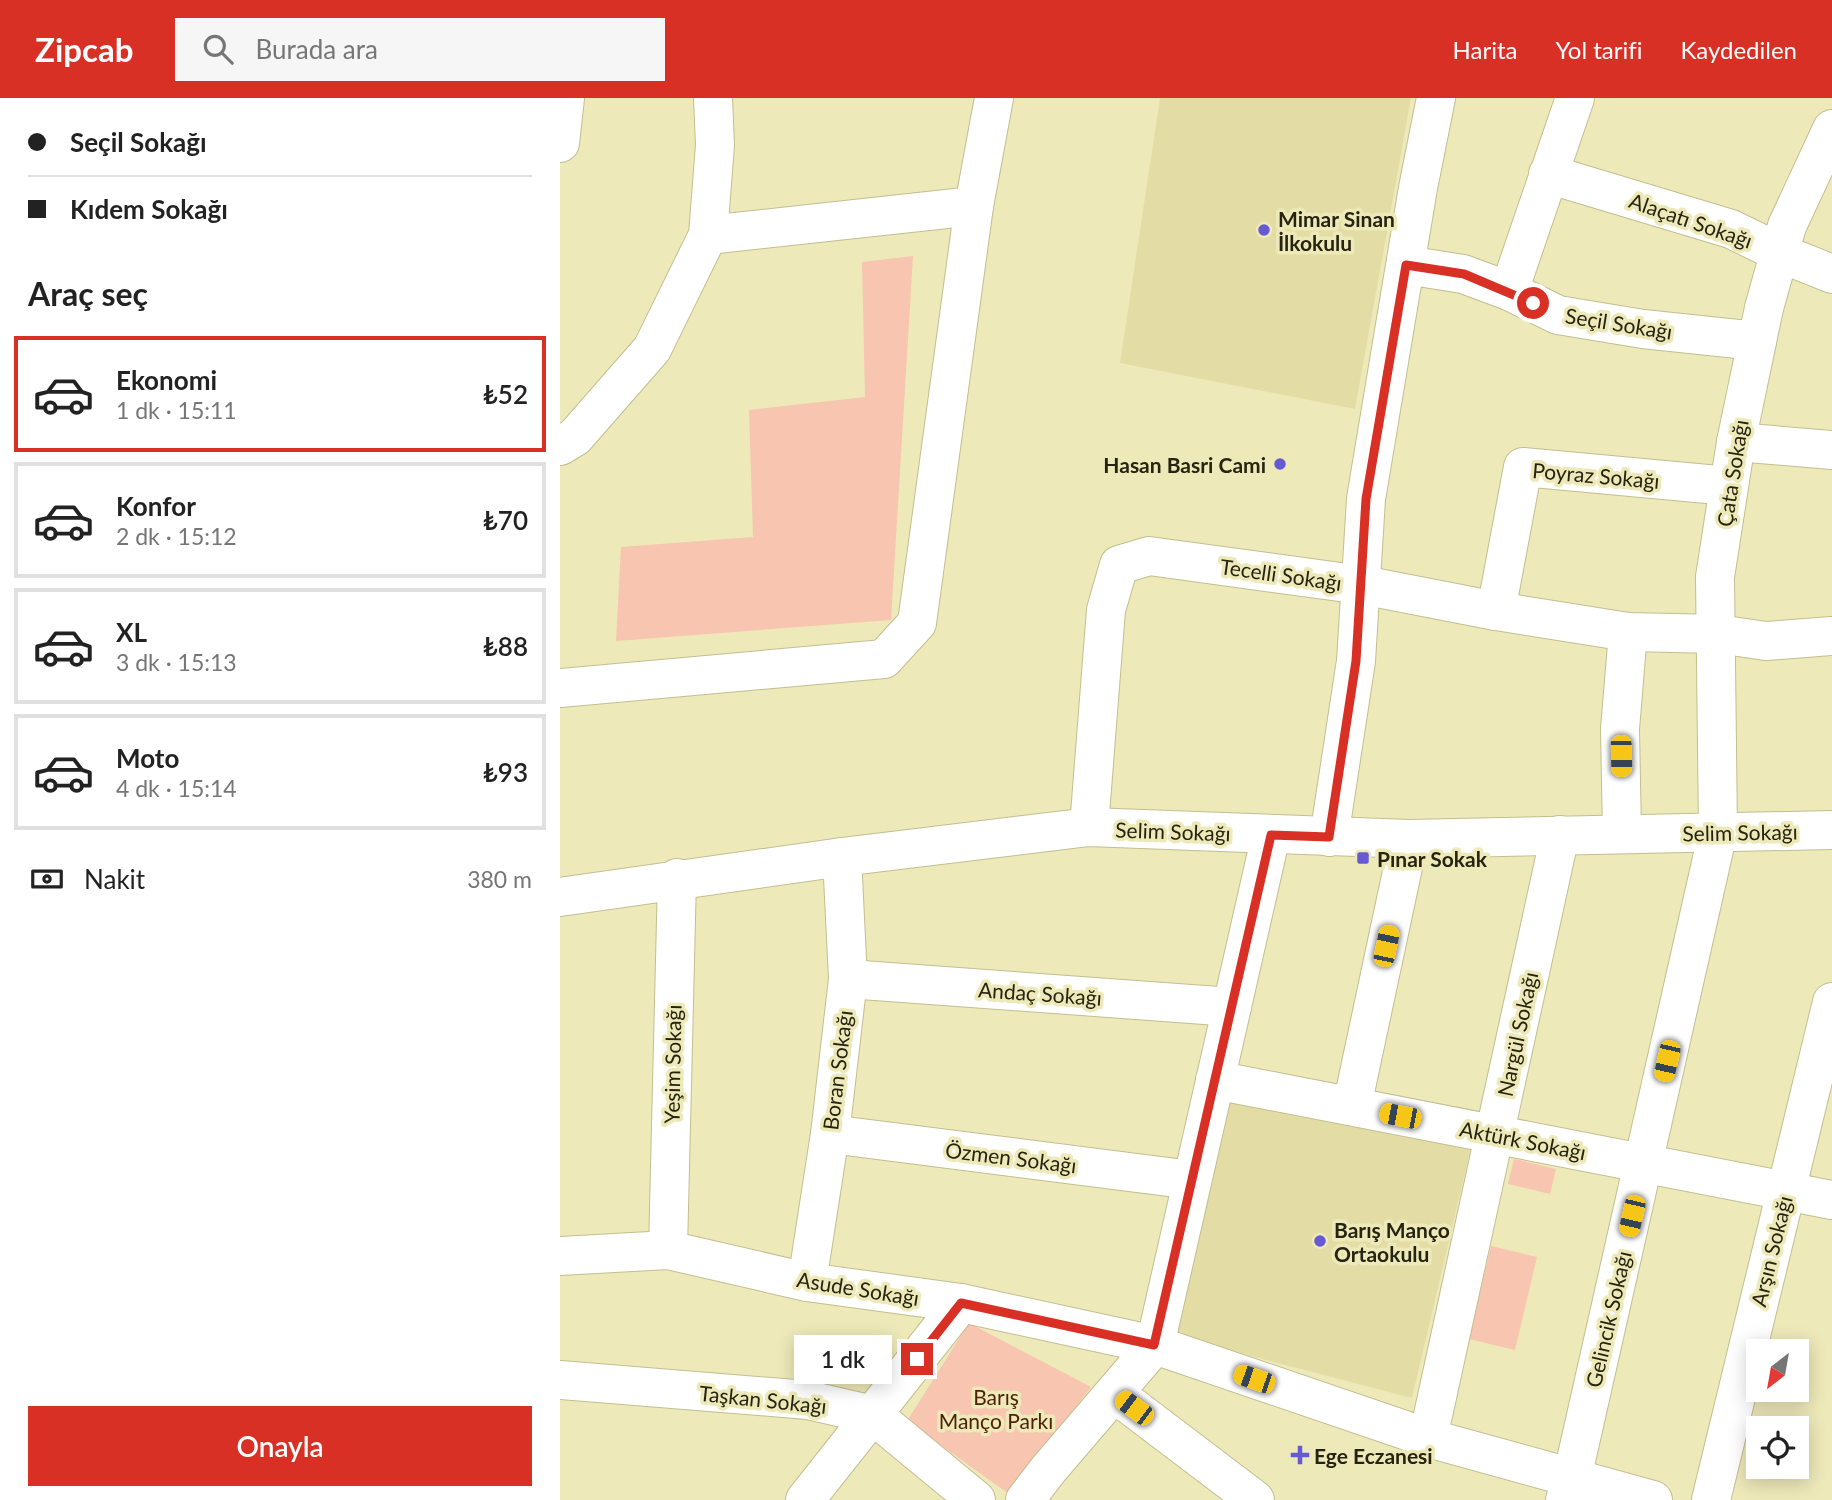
<!DOCTYPE html>
<html lang="tr">
<head>
<meta charset="utf-8">
<style>
	:root { --surface:#fff; --page:#f6f6f6; --text:#222; --muted:#767676; --line:#e0e0e0; --accent:#d93025 }
	body { margin:0; font-family:Lato,sans-serif; background:var(--page); color:var(--text); height:100vh; display:flex; flex-direction:column; font-size:26px; white-space:nowrap }
	* { box-sizing:border-box; margin:0 }
	p { font-size:23px; color:var(--muted) }
	.icon { flex:none; width:38px; height:38px; fill:none; stroke:currentColor; stroke-width:2; stroke-linecap:round; stroke-linejoin:round }
	.map { position:relative; flex:1; overflow:hidden }
	.drawer { display:flex; flex-direction:column; background:var(--surface); width:560px }
	.drawer>* { flex:none }
	.guide { display:grid; align-content:center; height:154px; padding:0 28px; background:var(--surface) }
	.needle { width:46px; rotate:211deg }
	.fabs { position:absolute; left:1186px; top:1241px; display:grid; gap:14px }
	.fabs a { display:grid; place-items:center; width:63px; height:63px; border-radius:0px; background:var(--surface); box-shadow:0 4px 18px #0003; font-size:35px }
	.end { position:absolute; width:32px; height:32px; margin:-16px; border:9px solid #d93025; background:#fff; box-shadow:0 0 0 4px #fff }
	.from { border-radius:50% }
	.bubble { position:absolute; height:49px; border-radius:0px; background:var(--surface); box-shadow:0 4px 18px #0003; font-size:23px; font-weight:600; line-height:49px; text-align:center }
	.car { position:absolute; width:21px; height:42px; margin:-21px -10px; border-radius:9px; box-shadow:0 0 5px 2px #0007; background:linear-gradient(#f5c518 24%,#345 0 40%,#f5c518 0 76%,#345 0 86%,#f5c518 0) }
	.guide b { display:flex; align-items:center; gap:24px; height:66px; font-size:26px }
	.guide b+b { border-top:2px solid var(--line) }
	.guide i { width:18px; height:18px; background:var(--text) }
	ul { padding:0; list-style:none }
	li { display:flex; align-items:center; gap:21px; height:116px; margin:0 14px 10px; padding:0 14px; border:4px solid var(--line); border-radius:0px }
	li div { flex:1 }
	li b { display:block; font-size:26px }
	li em { font-style:normal; font-weight:600 }
	li.current { border-color:var(--accent) }
	li>.icon { width:63px; height:63px; stroke-width:1.5 }
	h2 { padding:0 28px; font-size:32px; line-height:84px }
	.pay { display:flex; align-items:center; gap:18px; height:77px; padding:0 28px; font-size:26px }
	.pay p { margin-inline-start:auto }
	.action { display:flex; gap:14px; margin-top:auto; padding:14px 28px }
	.action a { flex:1; height:80px; border-radius:0px; background:var(--accent); color:#fff; font-size:28px; font-weight:600; line-height:80px; text-align:center }
	header { display:flex; align-items:center; gap:42px; box-sizing:border-box; height:98px; padding:0 35px; background:var(--accent); color:#fff }
	header strong { font-size:33px }
	nav { display:flex; gap:38px; margin-inline-start:auto; font-size:24px }
	.search { width:490px; height:63px; background:var(--page); display:flex; align-items:center; gap:18px; box-sizing:border-box; padding:0 24px; border-radius:0px; color:var(--muted); font-size:26px }
	main { display:flex; flex:1; min-height:0 }
	.map>svg:first-child { display:block }
	.built { fill:#e3dda5 }
	.green { fill:#f7c5b0 }
	.lines { fill:none; stroke-linecap:round; stroke-linejoin:round }
	.minor-casing { stroke:#c3be90; stroke-width:40 }
	.minor { stroke:#fff; stroke-width:38 }
	.route { stroke:#d93025; stroke-width:9 }
	.poi-dot { fill:#655ad3; stroke:#eee9b9; stroke-width:2.5 }
	.labels { text-anchor:middle; dominant-baseline:central; stroke-width:7; stroke-linejoin:round; paint-order:stroke }
	.poi-label { font-size:21px; font-weight:bold; fill:#262411; stroke:#eee9b9; text-anchor:start }
	.street-label { font-size:21px; fill:#262411; stroke:#eee9b9 }
	.park-label { font-size:21px; fill:#4e1e07; stroke:#eee9b9 }
</style>
</head>
<body>
<header>
<strong>Zipcab</strong>
<div class="search"><svg class="icon" aria-label="search" viewBox="0 0 24 24"><circle cx="10" cy="10" r="6"/><path d="M15 15l6 6"/></svg>Burada ara</div>
<nav><a>Harita</a><a>Yol tarifi</a><a>Kaydedilen</a></nav>
</header>
<main>
<section class="drawer">
<div class="guide">
<b><i class="from"></i>Seçil Sokağı</b>
<b><i></i>Kıdem Sokağı</b>
</div>
<h2>Araç seç</h2>
<ul>
<li class="current"><svg class="icon" aria-label="car" viewBox="0 0 24 24"><path d="M5 17H2v-5l4-1 3-4h7l3 4 3 1v5h-3M9 17h6M6 11h13"/><circle cx="7" cy="17" r="2"/><circle cx="17" cy="17" r="2"/></svg><div><b>Ekonomi</b><p>1 dk · 15:11</p></div><em>₺52</em></li>
<li><svg class="icon" aria-label="car" viewBox="0 0 24 24"><path d="M5 17H2v-5l4-1 3-4h7l3 4 3 1v5h-3M9 17h6M6 11h13"/><circle cx="7" cy="17" r="2"/><circle cx="17" cy="17" r="2"/></svg><div><b>Konfor</b><p>2 dk · 15:12</p></div><em>₺70</em></li>
<li><svg class="icon" aria-label="car" viewBox="0 0 24 24"><path d="M5 17H2v-5l4-1 3-4h7l3 4 3 1v5h-3M9 17h6M6 11h13"/><circle cx="7" cy="17" r="2"/><circle cx="17" cy="17" r="2"/></svg><div><b>XL</b><p>3 dk · 15:13</p></div><em>₺88</em></li>
<li><svg class="icon" aria-label="car" viewBox="0 0 24 24"><path d="M5 17H2v-5l4-1 3-4h7l3 4 3 1v5h-3M9 17h6M6 11h13"/><circle cx="7" cy="17" r="2"/><circle cx="17" cy="17" r="2"/></svg><div><b>Moto</b><p>4 dk · 15:14</p></div><em>₺93</em></li>
</ul>
<div class="pay"><svg class="icon" aria-label="cash" viewBox="0 0 24 24"><path d="M3 7h18v10H3z"/><circle cx="12" cy="12" r="2"/></svg>Nakit<p>380 m</p></div>
<div class="action"><a>Onayla</a></div>
</section>
<div class="map">
<svg width="1272" height="1402" viewBox="0 0 1272 1402">
	<rect width="100%" height="100%" fill="#eee9b9"/>
	<!-- built -->
	<g class="built">
		<path d="M600,0H851L795,311L560,265Z"/>
		<path d="M662,1000L911,1049L852,1300L610,1237Z"/>
	</g>
	<!-- green -->
	<g class="green">
		<path d="M353,158L331,522L56,543L61,449L193,439L189,312L305,299L302,164Z"/>
		<path d="M954,1061L996,1071L990,1096L948,1086Z"/>
		<path d="M931,1148L977,1159L955,1252L909,1241Z"/>
		<path d="M409,1225L531,1289L449,1396L347,1323Z"/>
	</g>
	<g class="lines">
		<!-- minor casing -->
		<g class="minor-casing">
			<g id="minor">
				<path d="M0,45L5,0"/>
				<path d="M988,76L1171,131L1220,155L1272,176"/>
				<path d="M148,137L414,108"/>
				<path d="M846,167L903,176L949,193L998,217L1083,231L1197,243"/>
				<path d="M949,193L1015,0"/>
				<path d="M1176,344L1272,352"/>
				<path d="M0,348L15,339L92,251L148,137L155,47L153,0"/>
				<path d="M936,513L963,369L1169,388"/>
				<path d="M0,590L324,561L357,525L414,108L434,0"/>
				<path d="M529,729L546,512L559,467L589,458L802,487L936,513L1068,534L1158,536L1206,543L1272,538"/>
				<path d="M1062,736L1060,631L1068,534"/>
				<path d="M769,739L796,563L806,401L858,90L876,0"/>
				<path d="M0,799L282,759L529,729L849,741L1272,732"/>
				<path d="M288,881L672,909"/>
				<path d="M655,982L1272,1102"/>
				<path d="M792,1008L849,741"/>
				<path d="M270,1036L632,1082"/>
				<path d="M108,1152L117,780"/>
				<path d="M0,1158L108,1152L247,1184L401,1205L595,1247L868,1340L1093,1402"/>
				<path d="M247,1184L270,1036L288,881L282,759"/>
				<path d="M0,1282L248,1302L313,1317L416,1402"/>
				<path d="M554,1295L695,1402"/>
				<path d="M868,1340L1000,737"/>
				<path d="M245,1402L401,1205"/>
				<path d="M465,1402L488,1372L595,1247L711,737"/>
				<path d="M1005,1402L1012,1380L1158,734L1155,479L1176,344L1204,210L1227,128L1272,31"/>
				<path d="M1151,1402L1272,904"/>
			</g>
		</g>
		<!-- minor -->
		<use href="#minor" class="minor"/>
	</g>
	<g class="lines">
		<!-- route -->
		<path class="route" d="M357,1261L401,1205L594,1247L711,737L769,739L796,563L806,401L846,167L904,176L973,205"/>
	</g>
	<!-- markers -->
	<g class="poi-dot">
		<circle cx="704" cy="132" r="7"/>
		<circle cx="720" cy="366" r="7"/>
		<rect x="796" y="753" width="14" height="14" rx="3.5"/>
		<circle cx="760" cy="1143" r="7"/>
		<path d="M736.5 1346.5h7v7h7v7h-7v7h-7v-7h-7v-7h7z"/>
	</g>
	<g class="labels">
		<!-- poi labels -->
		<g class="poi-label">
			<text x="718" y="120">Mimar Sinan<tspan x="718" dy="24">İlkokulu</tspan></text>
			<text x="706" y="366" text-anchor="end">Hasan Basri Cami</text>
			<text x="817" y="760">Pınar Sokak</text>
			<text x="774" y="1131">Barış Manço<tspan x="774" dy="24">Ortaokulu</tspan></text>
			<text x="754" y="1357">Ege Eczanesi</text>
		</g>
		<!-- street labels -->
		<g class="street-label">
			<text transform="translate(1131 122) rotate(19)">Alaçatı Sokağı</text>
			<text transform="translate(1059 225) rotate(9)">Seçil Sokağı</text>
			<text transform="translate(1172 375) rotate(-81)">Çata Sokağı</text>
			<text transform="translate(1036 377) rotate(5)">Poyraz Sokağı</text>
			<text transform="translate(721 476) rotate(8)">Tecelli Sokağı</text>
			<text transform="translate(613 733) rotate(2)">Selim Sokağı</text>
			<text transform="translate(1180 734) rotate(-1)">Selim Sokağı</text>
			<text transform="translate(480 895) rotate(4)">Andaç Sokağı</text>
			<text transform="translate(957 936) rotate(-78)">Nargül Sokağı</text>
			<text transform="translate(112 966) rotate(-89)">Yeşim Sokağı</text>
			<text transform="translate(277 972) rotate(-83)">Boran Sokağı</text>
			<text transform="translate(963 1042) rotate(11)">Aktürk Sokağı</text>
			<text transform="translate(451 1059) rotate(7)">Özmen Sokağı</text>
			<text transform="translate(1211 1153) rotate(-76)">Arşın Sokağı</text>
			<text transform="translate(298 1190) rotate(9)">Asude Sokağı</text>
			<text transform="translate(1048 1221) rotate(-77)">Gelincik Sokağı</text>
			<text transform="translate(203 1301) rotate(6)">Taşkan Sokağı</text>
		</g>
		<!-- park labels -->
		<g class="park-label">
			<text x="436" y="1298">Barış<tspan x="436" dy="24">Manço Parkı</tspan></text>
		</g>
	</g>
</svg>
<div class="fabs">
<a><svg class="needle" viewBox="-14 -14 28 28"><path d="M0-13l5 13h-10z" fill="#e53935"/><path d="M0 13l5-13h-10z" fill="#767676"/></svg></a>
<a><svg class="icon" aria-label="locate" viewBox="0 0 24 24"><circle cx="12" cy="12" r="6"/><path d="M12 2v4M12 18v4M2 12h4M18 12h4"/></svg></a>
</div>
<i class="end from" style="left:973px;top:205px"></i>
<i class="end" style="left:357px;top:1261px"></i>
<div class="bubble" style="left:234px;top:1237px;width:98px">1 dk</div>
<i class="car" style="left:1061px;top:658px;rotate:179deg"></i>
<i class="car" style="left:826px;top:848px;rotate:12deg"></i>
<i class="car" style="left:1107px;top:963px;rotate:193deg"></i>
<i class="car" style="left:840px;top:1018px;rotate:281deg"></i>
<i class="car" style="left:1072px;top:1118px;rotate:193deg"></i>
<i class="car" style="left:694px;top:1281px;rotate:289deg"></i>
<i class="car" style="left:574px;top:1310px;rotate:307deg"></i>
</div>
</main>
</body>
</html>
